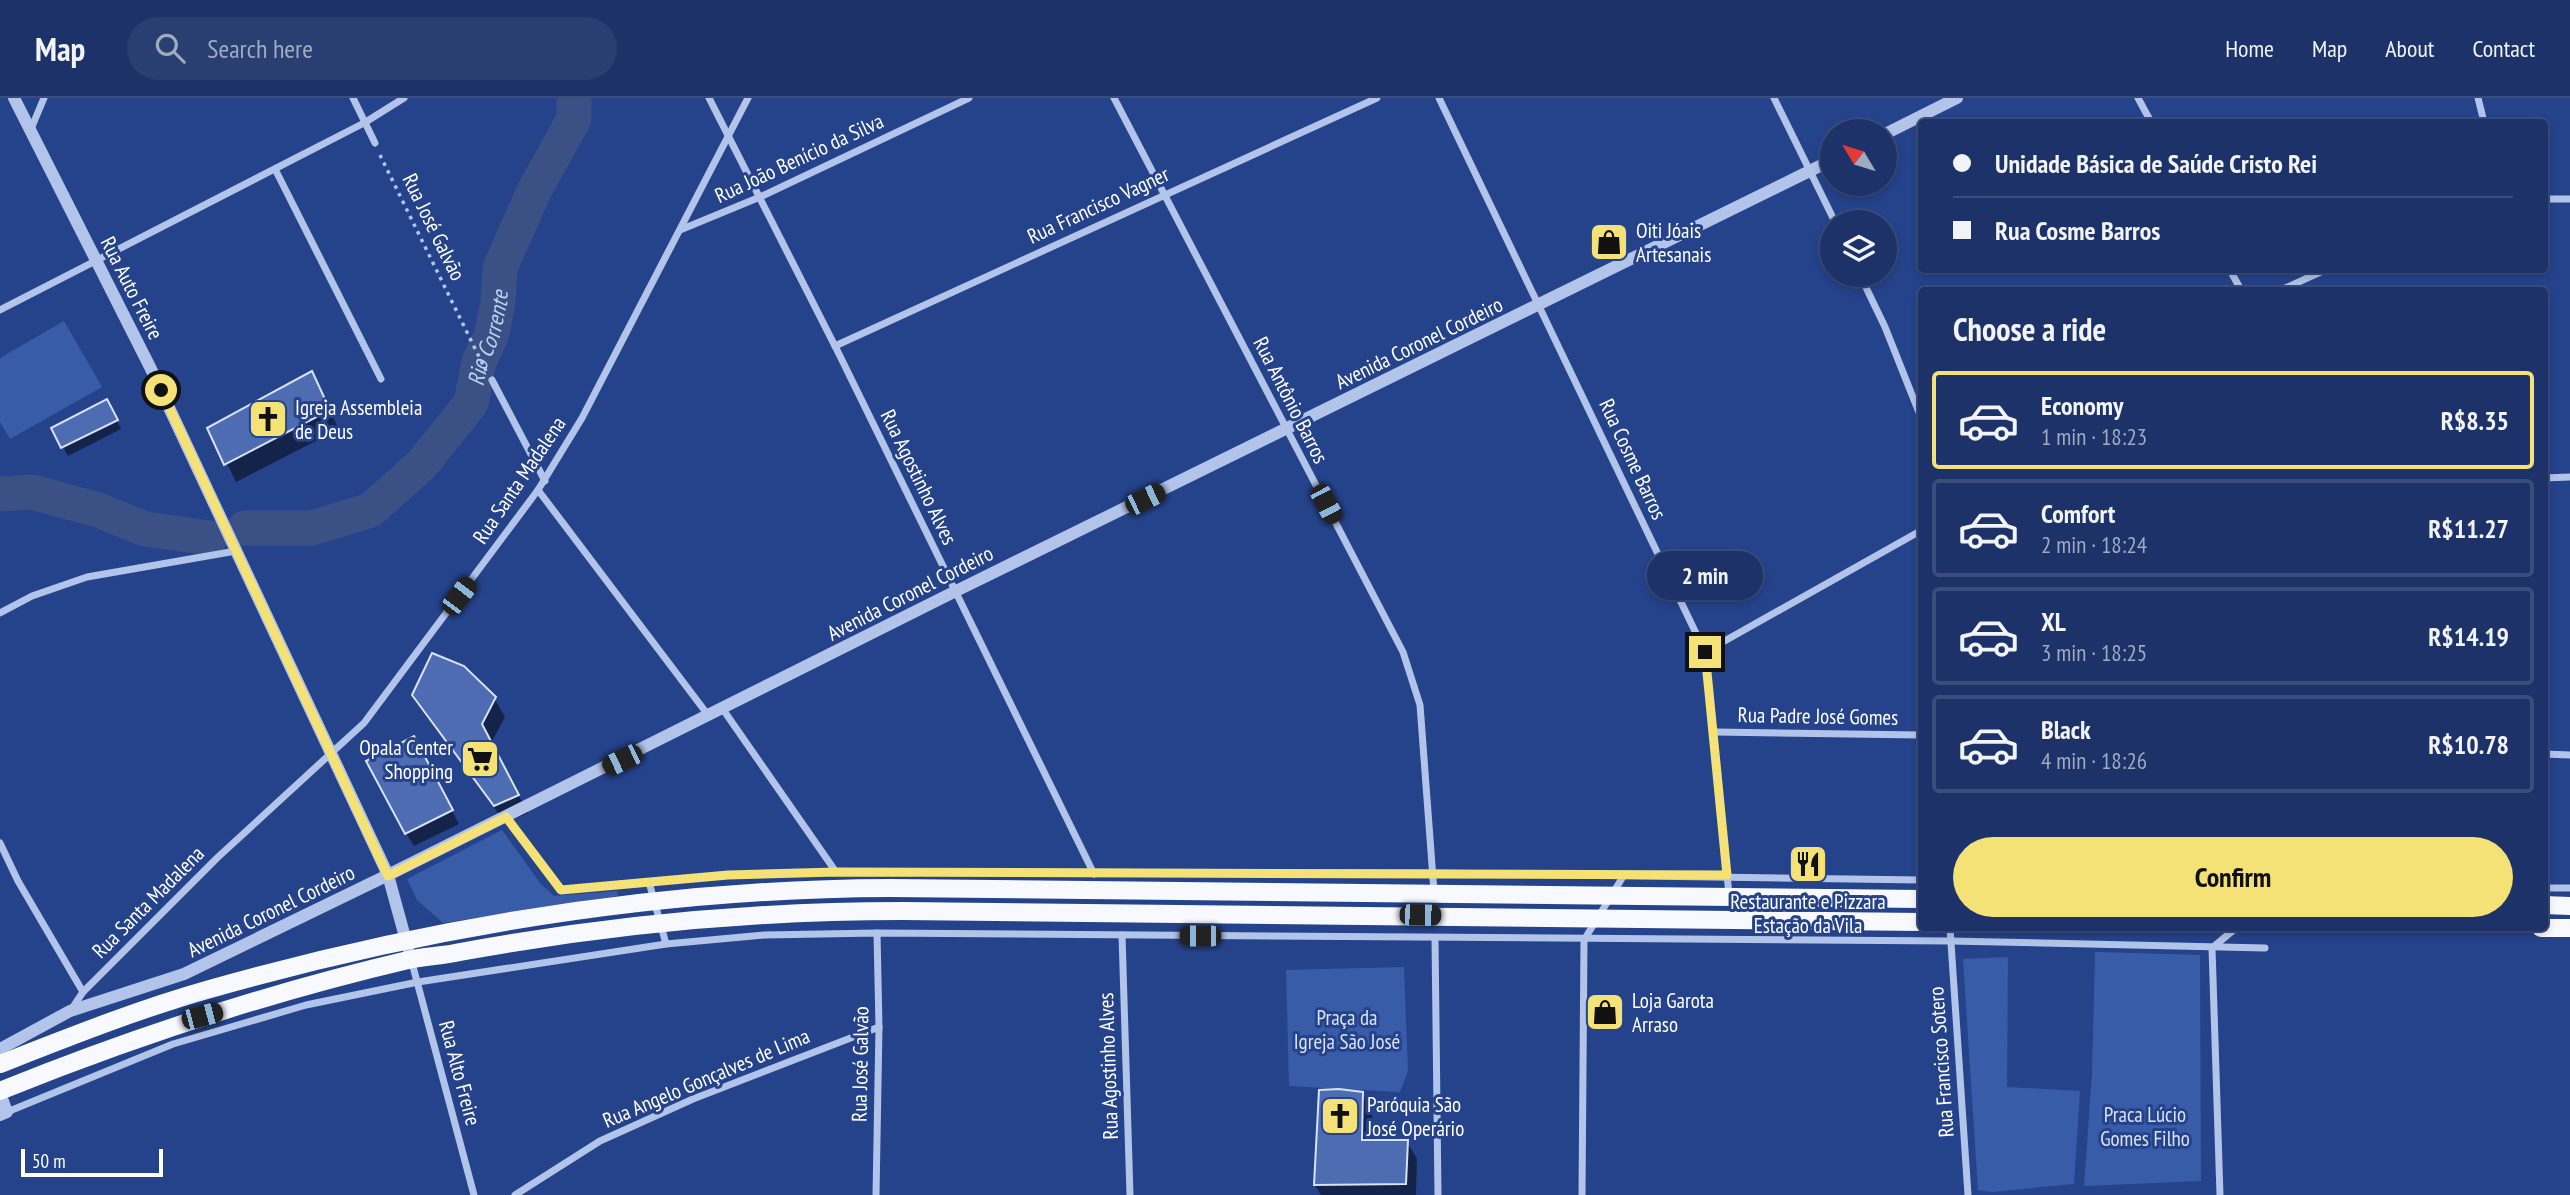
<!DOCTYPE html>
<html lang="en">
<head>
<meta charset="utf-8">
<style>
	:root { --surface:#1c3268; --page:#293e71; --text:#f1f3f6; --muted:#a0aac0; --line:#3a4d7c; --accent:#f4e277 }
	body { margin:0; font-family:"PT Sans Narrow",sans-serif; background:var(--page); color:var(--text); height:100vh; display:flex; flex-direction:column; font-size:26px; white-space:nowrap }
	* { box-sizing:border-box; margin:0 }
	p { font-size:23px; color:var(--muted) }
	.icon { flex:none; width:38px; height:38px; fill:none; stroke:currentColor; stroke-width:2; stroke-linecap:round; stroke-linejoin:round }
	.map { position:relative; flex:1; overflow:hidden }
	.sheet { position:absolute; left:1918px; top:189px; width:630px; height:644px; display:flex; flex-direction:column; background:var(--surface); border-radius:7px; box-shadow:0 4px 10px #0003,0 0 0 2px var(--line) }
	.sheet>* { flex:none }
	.hud { position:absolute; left:1918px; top:21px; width:630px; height:154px; border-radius:7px; box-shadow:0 4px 10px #0003,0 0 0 2px var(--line); display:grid; align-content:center; height:154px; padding:0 35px; background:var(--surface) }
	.needle { width:46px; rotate:308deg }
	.tools { position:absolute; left:1820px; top:21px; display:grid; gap:14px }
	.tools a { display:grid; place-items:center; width:77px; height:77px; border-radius:50%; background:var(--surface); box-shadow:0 4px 10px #0003,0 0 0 2px var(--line); font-size:35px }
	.scale { position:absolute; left:21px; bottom:18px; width:142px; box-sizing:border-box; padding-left:7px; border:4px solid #fff; border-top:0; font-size:19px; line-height:24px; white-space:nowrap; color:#fff; -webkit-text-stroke:5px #25438b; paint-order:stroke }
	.end { position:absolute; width:32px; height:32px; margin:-16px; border:9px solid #f4e277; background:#111; box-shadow:0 0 0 4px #111 }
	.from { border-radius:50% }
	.bubble { position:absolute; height:49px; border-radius:24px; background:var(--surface); box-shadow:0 4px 10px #0003,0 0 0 2px var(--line); font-size:23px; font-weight:700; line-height:49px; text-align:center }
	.car { position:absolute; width:21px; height:42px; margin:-21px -10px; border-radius:9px; box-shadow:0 0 5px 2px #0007; background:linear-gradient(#222 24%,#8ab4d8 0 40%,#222 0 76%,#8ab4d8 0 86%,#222 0) }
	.hud b { display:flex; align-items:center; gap:24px; height:66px; font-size:26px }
	.hud b+b { border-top:2px solid var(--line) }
	.hud i { width:18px; height:18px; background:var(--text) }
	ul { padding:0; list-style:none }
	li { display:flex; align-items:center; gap:21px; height:98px; margin:0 14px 10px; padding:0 21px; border:4px solid var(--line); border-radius:7px }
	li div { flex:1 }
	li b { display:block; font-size:26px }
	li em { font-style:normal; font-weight:700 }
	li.selected { border-color:var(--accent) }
	li>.icon { width:63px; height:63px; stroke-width:1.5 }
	h2 { padding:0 35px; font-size:32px; line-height:84px }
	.button { display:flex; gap:14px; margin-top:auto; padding:14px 35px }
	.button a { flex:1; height:80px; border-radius:42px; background:var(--accent); color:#111; font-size:28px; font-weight:700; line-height:80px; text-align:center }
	header { display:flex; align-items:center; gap:42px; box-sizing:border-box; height:98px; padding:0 35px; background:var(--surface); border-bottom:2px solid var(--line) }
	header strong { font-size:33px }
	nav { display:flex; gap:38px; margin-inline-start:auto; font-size:24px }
	.search { width:490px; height:63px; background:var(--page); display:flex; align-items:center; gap:18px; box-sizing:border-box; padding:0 24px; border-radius:38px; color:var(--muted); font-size:26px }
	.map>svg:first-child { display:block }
	.green { fill:#395ca8 }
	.shadow { fill:#0007 }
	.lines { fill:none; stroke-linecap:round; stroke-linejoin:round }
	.river { stroke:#3b5186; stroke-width:35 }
	.building { fill:#4e6cb2; stroke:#d8e1f8; stroke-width:2 }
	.path { stroke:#b3c4ea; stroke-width:3.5; stroke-dasharray:3.5 5; stroke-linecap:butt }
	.minor { stroke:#b3c4ea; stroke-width:7 }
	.tertiary { stroke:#b3c4ea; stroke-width:12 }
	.primary { stroke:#f7f9fe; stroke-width:18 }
	.route { stroke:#f4e277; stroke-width:9 }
	.labels { text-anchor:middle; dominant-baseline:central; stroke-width:6; stroke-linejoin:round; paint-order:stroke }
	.street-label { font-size:21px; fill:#fff; stroke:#25438b }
	.poi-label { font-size:21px; fill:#fff; stroke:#25438b; text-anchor:start }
	.park-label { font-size:21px; fill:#d8e1f8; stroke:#25438b }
	.water-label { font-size:23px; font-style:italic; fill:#bfcff1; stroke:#25438b }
</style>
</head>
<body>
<header>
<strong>Map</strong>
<div class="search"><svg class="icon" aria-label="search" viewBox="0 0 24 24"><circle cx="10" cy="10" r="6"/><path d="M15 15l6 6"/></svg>Search here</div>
<nav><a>Home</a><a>Map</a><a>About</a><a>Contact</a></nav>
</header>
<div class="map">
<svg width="2570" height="1097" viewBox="0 0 2570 1097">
	<rect width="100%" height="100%" fill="#25438b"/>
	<!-- green -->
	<g class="green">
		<path d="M64,223L102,289L10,341L0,324V260Z"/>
		<path d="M502,732L540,785L554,798L617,793L618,798L443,825L417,802L407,781Z"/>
		<path d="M2095,854L2200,857L2201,1083L2084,1088L2092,976Z"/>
		<path d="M2008,859L2007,989L2080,993L2074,1086L1992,1094L1978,1092L1963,861Z"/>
		<path d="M1404,869L1408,973L1400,994L1289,988L1286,872Z"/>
	</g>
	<!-- shadow -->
	<g class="shadow">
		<path d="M311,276L339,331L236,384L210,331Z"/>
		<path d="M111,311L121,331L68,358L53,330Z"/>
		<path d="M414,597L494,600L505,619L491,645L528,715L505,725Z"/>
		<path d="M420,653L459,726L414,748L406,735Z"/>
		<path d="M1362,996L1372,1014V1044H1407L1417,1061L1416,1097H1321L1315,1087Z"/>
	</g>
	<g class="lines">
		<!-- river -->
		<g class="river">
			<path d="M0,396L32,394L98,412L145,431L210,440"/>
			<path id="s1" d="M245,430H312L371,412L422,366L471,305L479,264L491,238L498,205L500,170L534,93L574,21V0"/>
		</g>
	</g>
	<!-- building -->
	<g class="building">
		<path d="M312,273L330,312L224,367L207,330Z"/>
		<path d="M107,301L118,322L61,350L51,330Z"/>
		<path d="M432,555L464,568L496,599L482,626L519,697L494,708L412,597Z"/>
		<path d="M414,638L453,712L405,736L366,663Z"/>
		<path d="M1339,991L1363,994L1362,1042H1408L1406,1086L1314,1087L1319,992Z"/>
	</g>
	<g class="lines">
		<!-- path -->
		<path class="path" d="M380,57L486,273"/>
		<!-- minor -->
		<g class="minor">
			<path d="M353,0L375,45"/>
			<path d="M709,0L838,254L1094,776"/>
			<path d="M1114,0L1403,554L1420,607L1434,794"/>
			<path d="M1439,0L1705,554L1729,797"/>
			<path d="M1774,0L1835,124"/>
			<path d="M2138,0L2151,24"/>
			<path d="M2478,0L2484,24"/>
			<path d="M31,31L44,0"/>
			<path d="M275,71L381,281"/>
			<path d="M2544,101H2570"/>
			<path d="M680,132L760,99L969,0"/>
			<path d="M2230,172L2241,192"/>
			<path d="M1860,177L1885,229L1922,322"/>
			<path d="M2281,192L2325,172"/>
			<path d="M0,212L364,25L404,0"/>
			<path d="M835,248L1377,0"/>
			<path d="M492,282L545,383"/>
			<path d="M2544,380L2570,379"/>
			<path d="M538,392L708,617"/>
			<path d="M0,515L32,498L87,479L236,453"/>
			<path d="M1705,554L1922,432"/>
			<path d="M722,610L836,774"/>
			<path d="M1715,634L1922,637"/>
			<path d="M2544,656L2570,657"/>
			<path d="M506,719L560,792L728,777L836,774L1431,775L1922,782"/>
			<path d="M0,745L18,783L83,894"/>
			<path d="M649,784L666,846"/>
			<path d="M2544,790H2570"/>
			<path d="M1950,830L1968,1097"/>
			<path d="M1122,837L1130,1097"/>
			<path d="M1435,840L1438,1097"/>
			<path d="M411,861L474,1097"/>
			<path d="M71,912L83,894L217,760L364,625L538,392L582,320L748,0"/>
			<path d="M7,1014L173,946L306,907L418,884L666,846L765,837L877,835L1951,843L2265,850"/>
			<path d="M515,1097L600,1043L693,1001L879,929"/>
			<path d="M876,1097L879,929L877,835"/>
			<path d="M1582,1097L1584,842L1624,777"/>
			<path d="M2220,1097L2212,850L2236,830"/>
		</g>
		<!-- tertiary -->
		<g class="tertiary">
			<path d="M14,0L150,269L388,777L408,850"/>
			<path d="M1885,36L1957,0"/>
			<path d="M0,951L70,913L184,876L388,777L956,493L1832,62"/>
			<path d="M0,995L7,1014L0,1017"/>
		</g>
		<!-- primary -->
		<g class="primary">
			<path d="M2544,807L2570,808"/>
			<path d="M2541,830H2570"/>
			<path d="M0,966C69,939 139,911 210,891C432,828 660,791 890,790L1922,801"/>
			<path d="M0,993C133,939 268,895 408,862C425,858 443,858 460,854C607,827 754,813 903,813L1922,824"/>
		</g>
	</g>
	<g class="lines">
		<!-- route -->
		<path class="route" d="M161,292L388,778L506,719L561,792L728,777L836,774L1727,777L1705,554"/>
	</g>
	<!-- icons -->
	<defs>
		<g id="shop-square" transform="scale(2.0125)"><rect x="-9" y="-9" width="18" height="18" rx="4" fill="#f4e277" stroke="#25438b"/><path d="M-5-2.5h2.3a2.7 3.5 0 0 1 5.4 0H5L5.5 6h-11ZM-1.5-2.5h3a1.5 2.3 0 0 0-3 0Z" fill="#111"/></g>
		<g id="church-square" transform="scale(2.0125)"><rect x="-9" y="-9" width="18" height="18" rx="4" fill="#f4e277" stroke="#25438b"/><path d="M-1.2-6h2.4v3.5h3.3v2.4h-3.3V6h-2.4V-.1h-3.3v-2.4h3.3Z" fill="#111"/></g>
		<g id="supermarket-square" transform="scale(2.0125)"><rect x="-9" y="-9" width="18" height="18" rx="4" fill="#f4e277" stroke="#25438b"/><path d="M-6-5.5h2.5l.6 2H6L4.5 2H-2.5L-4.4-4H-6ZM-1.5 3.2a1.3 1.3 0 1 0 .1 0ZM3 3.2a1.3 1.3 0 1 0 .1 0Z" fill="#111"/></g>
		<g id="restaurant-square" transform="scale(2.0125)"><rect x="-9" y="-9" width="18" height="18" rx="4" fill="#f4e277" stroke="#25438b"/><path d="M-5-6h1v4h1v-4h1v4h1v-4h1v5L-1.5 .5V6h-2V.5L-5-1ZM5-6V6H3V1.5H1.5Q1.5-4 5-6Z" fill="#111"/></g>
	</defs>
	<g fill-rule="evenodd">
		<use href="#shop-square" x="1609" y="144"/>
		<use href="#church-square" x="268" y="321"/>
		<use href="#supermarket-square" x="480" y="661"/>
		<use href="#restaurant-square" x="1808" y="766"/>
		<use href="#shop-square" x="1605" y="914"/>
		<use href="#church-square" x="1340" y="1018"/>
	</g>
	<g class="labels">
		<!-- street labels -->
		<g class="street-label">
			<text transform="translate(799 60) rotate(-25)">Rua João Benício da Silva</text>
			<text transform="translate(1098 107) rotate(-25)">Rua Francisco Vagner</text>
			<text transform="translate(434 129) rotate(64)">Rua José Galvão</text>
			<text transform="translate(132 190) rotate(63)">Rua Auto Freire</text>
			<text transform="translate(1419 245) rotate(-26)">Avenida Coronel Cordeiro</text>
			<text transform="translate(1291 302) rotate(63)">Rua Antônio Barros</text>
			<text transform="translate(1633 361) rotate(65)">Rua Cosme Barros</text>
			<text transform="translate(919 379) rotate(64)">Rua Agostinho Alves</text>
			<text transform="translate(519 382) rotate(-56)">Rua Santa Madalena</text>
			<text transform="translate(910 495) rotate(-27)">Avenida Coronel Cordeiro</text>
			<text transform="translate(1818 618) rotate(1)">Rua Padre José Gomes</text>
			<text transform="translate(148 804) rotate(-45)">Rua Santa Madalena</text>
			<text transform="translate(271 813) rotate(-26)">Avenida Coronel Cordeiro</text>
			<text transform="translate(1941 964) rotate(-94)">Rua Francisco Sotero</text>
			<text transform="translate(860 966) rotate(-89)">Rua José Galvão</text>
			<text transform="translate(1108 968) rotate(-92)">Rua Agostinho Alves</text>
			<text transform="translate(460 975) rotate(75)">Rua Alto Freire</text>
			<text transform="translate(706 980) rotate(-23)">Rua Angelo Gonçalves de Lima</text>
		</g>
		<!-- poi labels -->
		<g class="poi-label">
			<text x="1636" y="132">Oiti Jóais<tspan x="1636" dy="24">Artesanais</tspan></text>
			<text x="295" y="309">Igreja Assembleia<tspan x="295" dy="24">de Deus</tspan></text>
			<text x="453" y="649" text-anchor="end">Opala Center<tspan x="453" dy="24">Shopping</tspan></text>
			<text x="1808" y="803" text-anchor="middle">Restaurante e Pizzara<tspan x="1808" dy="24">Estação da Vila</tspan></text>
			<text x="1632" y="902">Loja Garota<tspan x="1632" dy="24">Arraso</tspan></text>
			<text x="1367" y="1006">Paróquia São<tspan x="1367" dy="24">José Operário</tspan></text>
		</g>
		<!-- park labels -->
		<g class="park-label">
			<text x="1347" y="919">Praça da<tspan x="1347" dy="24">Igreja São José</tspan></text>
			<text x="2145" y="1016">Praca Lúcio<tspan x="2145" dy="24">Gomes Filho</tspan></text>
		</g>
		<!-- water labels -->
		<g class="water-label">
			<text stroke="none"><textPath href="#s1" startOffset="343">Rio Corrente</textPath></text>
		</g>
	</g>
</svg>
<div class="tools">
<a><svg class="needle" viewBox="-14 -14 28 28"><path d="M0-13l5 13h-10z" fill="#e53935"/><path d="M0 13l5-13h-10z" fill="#a0aac0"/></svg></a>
<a><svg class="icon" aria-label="layers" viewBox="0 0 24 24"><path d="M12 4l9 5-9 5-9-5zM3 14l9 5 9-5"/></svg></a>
</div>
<div class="scale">50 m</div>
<i class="end from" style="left:161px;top:292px"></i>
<i class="end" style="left:1705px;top:554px"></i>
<div class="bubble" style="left:1647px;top:453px;width:116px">2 min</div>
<i class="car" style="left:1145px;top:401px;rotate:64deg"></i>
<i class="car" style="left:1326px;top:406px;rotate:152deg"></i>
<i class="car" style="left:459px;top:498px;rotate:37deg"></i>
<i class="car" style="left:622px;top:662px;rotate:244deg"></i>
<i class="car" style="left:1420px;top:817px;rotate:91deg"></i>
<i class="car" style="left:1200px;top:838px;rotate:270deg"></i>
<i class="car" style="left:202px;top:918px;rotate:75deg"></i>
<div class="hud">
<b><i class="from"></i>Unidade Básica de Saúde Cristo Rei</b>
<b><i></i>Rua Cosme Barros</b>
</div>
<section class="sheet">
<h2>Choose a ride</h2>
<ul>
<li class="selected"><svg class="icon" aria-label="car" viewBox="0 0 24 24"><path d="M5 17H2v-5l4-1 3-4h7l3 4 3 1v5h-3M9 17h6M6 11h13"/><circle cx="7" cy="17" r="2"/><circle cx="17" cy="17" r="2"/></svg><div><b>Economy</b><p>1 min · 18:23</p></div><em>R$8.35</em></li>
<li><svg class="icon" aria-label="car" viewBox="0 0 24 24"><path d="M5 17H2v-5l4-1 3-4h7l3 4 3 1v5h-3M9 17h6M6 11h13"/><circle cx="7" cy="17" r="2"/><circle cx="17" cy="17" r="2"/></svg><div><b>Comfort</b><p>2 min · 18:24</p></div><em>R$11.27</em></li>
<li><svg class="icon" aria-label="car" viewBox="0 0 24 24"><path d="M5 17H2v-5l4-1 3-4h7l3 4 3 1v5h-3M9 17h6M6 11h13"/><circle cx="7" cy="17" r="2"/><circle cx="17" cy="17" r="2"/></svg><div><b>XL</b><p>3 min · 18:25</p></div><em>R$14.19</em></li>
<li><svg class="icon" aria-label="car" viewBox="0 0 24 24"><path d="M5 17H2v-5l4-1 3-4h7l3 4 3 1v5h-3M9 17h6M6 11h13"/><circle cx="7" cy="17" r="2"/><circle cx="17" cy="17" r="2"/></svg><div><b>Black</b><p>4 min · 18:26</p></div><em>R$10.78</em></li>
</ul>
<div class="button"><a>Confirm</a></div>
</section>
</div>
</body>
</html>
